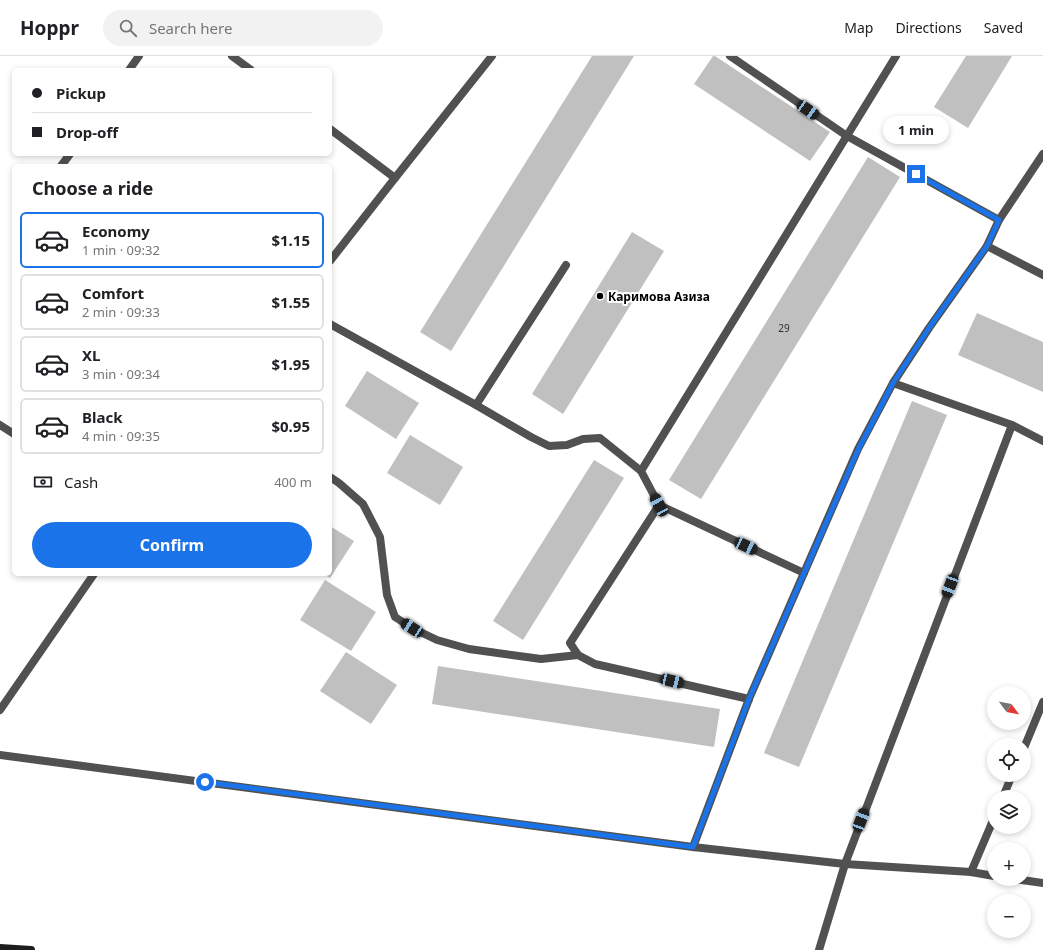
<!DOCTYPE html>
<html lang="en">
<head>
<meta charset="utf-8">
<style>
	:root { --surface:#fff; --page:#f2f2f2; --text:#202124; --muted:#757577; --line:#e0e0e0; --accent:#1a73e8 }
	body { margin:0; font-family:"Noto Sans",sans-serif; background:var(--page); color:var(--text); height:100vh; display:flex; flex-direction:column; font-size:15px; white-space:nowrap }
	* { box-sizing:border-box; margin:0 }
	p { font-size:13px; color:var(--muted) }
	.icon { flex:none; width:22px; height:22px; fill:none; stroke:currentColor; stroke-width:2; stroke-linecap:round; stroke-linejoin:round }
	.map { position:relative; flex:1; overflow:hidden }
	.sheet { position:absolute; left:12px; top:108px; width:320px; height:412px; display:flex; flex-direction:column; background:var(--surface); border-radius:6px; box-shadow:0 2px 6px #0003 }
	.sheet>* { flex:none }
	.guide { position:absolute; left:12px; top:12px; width:320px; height:88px; border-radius:6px; box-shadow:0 2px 6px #0003; display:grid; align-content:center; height:88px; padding:0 20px; background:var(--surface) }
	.needle { width:26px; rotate:122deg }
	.tools { position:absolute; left:987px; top:630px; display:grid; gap:8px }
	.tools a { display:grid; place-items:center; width:44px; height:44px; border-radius:50%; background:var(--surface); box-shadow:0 2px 6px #0003; font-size:20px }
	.end { position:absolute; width:18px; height:18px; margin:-9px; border:5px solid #1a73e8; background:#fff; box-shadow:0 0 0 2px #fff }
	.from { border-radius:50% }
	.bubble { position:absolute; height:28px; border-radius:14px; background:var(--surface); box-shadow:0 2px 6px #0003; font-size:13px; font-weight:700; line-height:28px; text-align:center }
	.car { position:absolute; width:12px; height:24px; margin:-12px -6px; border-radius:5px; box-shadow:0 0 3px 1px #0007; background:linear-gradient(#222 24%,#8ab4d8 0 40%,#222 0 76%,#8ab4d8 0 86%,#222 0) }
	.guide b { display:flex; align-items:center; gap:14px; height:38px; font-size:15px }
	.guide b+b { border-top:1px solid var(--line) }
	.guide i { width:10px; height:10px; background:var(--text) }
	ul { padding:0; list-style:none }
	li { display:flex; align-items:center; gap:12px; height:56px; margin:0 8px 6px; padding:0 12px; border:2px solid var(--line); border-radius:6px }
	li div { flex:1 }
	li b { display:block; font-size:15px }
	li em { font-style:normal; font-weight:700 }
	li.on { border-color:var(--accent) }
	li>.icon { width:36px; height:36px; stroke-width:1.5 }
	h2 { padding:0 20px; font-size:18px; line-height:48px }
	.pay { display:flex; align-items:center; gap:10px; height:44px; padding:0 20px; font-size:15px }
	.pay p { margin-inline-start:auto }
	.button { display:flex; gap:8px; margin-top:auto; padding:8px 20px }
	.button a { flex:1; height:46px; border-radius:24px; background:var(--accent); color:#fff; font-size:16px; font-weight:700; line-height:46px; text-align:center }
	header { display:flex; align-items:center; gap:24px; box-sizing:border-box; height:56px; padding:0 20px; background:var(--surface); border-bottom:1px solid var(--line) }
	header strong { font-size:19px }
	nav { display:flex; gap:22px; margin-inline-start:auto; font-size:14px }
	.search { width:280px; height:36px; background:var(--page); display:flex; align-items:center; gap:10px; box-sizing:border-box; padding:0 14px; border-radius:22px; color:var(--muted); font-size:15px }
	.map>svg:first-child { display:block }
	.building { fill:#c0c0c0 }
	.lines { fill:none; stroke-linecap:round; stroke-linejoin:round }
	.service { stroke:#515151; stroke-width:8 }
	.minor { stroke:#515151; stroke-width:8 }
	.secondary { stroke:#1e1e1e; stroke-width:8 }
	.route { stroke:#1a73e8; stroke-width:5 }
	.poi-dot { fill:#000; stroke:#fff; stroke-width:1.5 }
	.labels { text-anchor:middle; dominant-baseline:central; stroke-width:4; stroke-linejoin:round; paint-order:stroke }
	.number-label { font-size:10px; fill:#303030 }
	.poi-label { font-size:12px; font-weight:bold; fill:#000; stroke:#fff; text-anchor:start }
</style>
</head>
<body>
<header>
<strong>Hoppr</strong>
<div class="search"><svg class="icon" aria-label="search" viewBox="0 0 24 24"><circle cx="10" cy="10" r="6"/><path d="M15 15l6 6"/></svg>Search here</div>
<nav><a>Map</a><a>Directions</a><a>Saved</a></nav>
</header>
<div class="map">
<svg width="1043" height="894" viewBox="0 0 1043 894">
	<rect width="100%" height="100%" fill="#fff"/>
	<!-- building -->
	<g class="building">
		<path d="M592,0H634L451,295L420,276Z"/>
		<path d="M713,0H715L830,76L810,105L694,28Z"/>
		<path d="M966,0H1012L968,72L934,51Z"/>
		<path d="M868,101L900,121L701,443L669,424Z"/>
		<path d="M632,176L664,195L563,358L532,338Z"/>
		<path d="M977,257L1043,286V336L958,299Z"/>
		<path d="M367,315L419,347L396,383L345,350Z"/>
		<path d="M912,345L947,359L799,711L764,697Z"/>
		<path d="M410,379L463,411L440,449L387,417Z"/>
		<path d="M594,404L624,422L523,584L493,565Z"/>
		<path d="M330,470L354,485L330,522L323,518H330Z"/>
		<path d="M325,524L376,556L351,595L300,564Z"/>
		<path d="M346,596L397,629L371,668L320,635Z"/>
		<path d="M438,610L720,653L714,691L432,648Z"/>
	</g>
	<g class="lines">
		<!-- service -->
		<g class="service">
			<path d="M730,0L847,80L999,164"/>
			<path d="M987,190L1043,219"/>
			<path d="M330,268L476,349L531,381L549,390L567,389L583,383L600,382L641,415"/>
			<path d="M893,327L1012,369L1043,385"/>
			<path d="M476,349L566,209"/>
			<path d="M330,421L339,427L363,448L380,481L387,539L395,561L412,572L437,584L469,593L541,603L578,599"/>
			<path d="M659,449L804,517"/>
			<path d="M749,643L595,608L578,599L570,587L659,449L641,415L896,0"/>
			<path d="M1024,692L1043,646"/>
			<path d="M1003,741L1012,719"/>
			<path d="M971,816L994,762"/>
			<path d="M819,894L845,808L1012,369"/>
		</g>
		<!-- minor -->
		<g class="minor">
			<path d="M232,0L251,14"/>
			<path d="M129,14L139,0"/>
			<path d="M330,73L395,122"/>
			<path d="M61,110L70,98"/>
			<path d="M330,205L395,122L492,0"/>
			<path d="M0,369L14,378"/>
			<path d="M0,654L94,518"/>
			<path d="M0,699L693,791L845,808L971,816L994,820"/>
			<path d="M693,791L749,643L858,393L893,327L929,272L987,190L999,164L1043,98"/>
			<path d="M1015,823L1043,827"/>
		</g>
		<!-- secondary -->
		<path class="secondary" d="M0,892L31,894"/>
	</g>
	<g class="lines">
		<!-- route -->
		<path class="route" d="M205,726L693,791L749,643L858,394L893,327L929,272L987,190L999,164L916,118"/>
	</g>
	<!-- markers -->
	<circle class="poi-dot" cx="600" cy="240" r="4"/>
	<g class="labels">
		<!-- number labels -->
		<g class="number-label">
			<text x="784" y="272">29</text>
		</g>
		<!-- poi labels -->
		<g class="poi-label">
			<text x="608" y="240">Каримова Азиза</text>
		</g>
	</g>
</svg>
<div class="tools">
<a><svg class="needle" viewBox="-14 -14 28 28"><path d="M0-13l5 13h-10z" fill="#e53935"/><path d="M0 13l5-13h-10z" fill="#757577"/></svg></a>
<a><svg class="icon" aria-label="locate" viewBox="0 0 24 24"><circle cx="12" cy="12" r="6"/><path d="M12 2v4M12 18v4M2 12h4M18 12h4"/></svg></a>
<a><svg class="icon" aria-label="layers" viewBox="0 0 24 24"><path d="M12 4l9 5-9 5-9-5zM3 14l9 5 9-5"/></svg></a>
<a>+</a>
<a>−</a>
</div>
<i class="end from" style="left:205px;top:726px"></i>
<i class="end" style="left:916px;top:118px"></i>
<div class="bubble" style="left:883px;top:60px;width:66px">1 min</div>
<i class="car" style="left:808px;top:54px;rotate:124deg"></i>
<i class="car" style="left:659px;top:449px;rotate:332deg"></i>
<i class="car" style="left:746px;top:490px;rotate:115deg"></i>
<i class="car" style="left:950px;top:530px;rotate:201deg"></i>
<i class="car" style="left:412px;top:572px;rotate:303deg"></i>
<i class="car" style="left:672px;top:625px;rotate:103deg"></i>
<i class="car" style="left:861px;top:764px;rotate:21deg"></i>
<div class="guide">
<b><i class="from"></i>Pickup</b>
<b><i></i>Drop-off</b>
</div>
<section class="sheet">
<h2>Choose a ride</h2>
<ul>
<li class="on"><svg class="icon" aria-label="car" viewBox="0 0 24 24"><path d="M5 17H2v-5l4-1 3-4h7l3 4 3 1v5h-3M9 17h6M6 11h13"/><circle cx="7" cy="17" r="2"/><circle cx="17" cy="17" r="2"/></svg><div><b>Economy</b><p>1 min · 09:32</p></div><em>$1.15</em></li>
<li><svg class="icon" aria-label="car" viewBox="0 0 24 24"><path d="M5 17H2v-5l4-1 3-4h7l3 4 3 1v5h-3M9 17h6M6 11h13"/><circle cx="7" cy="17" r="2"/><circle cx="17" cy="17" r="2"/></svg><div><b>Comfort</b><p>2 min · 09:33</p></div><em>$1.55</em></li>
<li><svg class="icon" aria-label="car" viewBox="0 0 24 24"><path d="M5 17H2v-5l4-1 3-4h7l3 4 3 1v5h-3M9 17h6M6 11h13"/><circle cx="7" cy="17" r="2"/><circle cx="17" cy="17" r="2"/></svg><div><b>XL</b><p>3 min · 09:34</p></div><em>$1.95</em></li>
<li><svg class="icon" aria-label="car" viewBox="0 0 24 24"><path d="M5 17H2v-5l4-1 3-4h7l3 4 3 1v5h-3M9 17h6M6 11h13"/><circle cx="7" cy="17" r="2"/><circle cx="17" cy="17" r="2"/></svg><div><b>Black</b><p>4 min · 09:35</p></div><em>$0.95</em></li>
</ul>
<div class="pay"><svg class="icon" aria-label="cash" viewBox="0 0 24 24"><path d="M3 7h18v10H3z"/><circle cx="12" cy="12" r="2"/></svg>Cash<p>400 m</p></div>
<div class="button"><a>Confirm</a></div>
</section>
</div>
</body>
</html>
